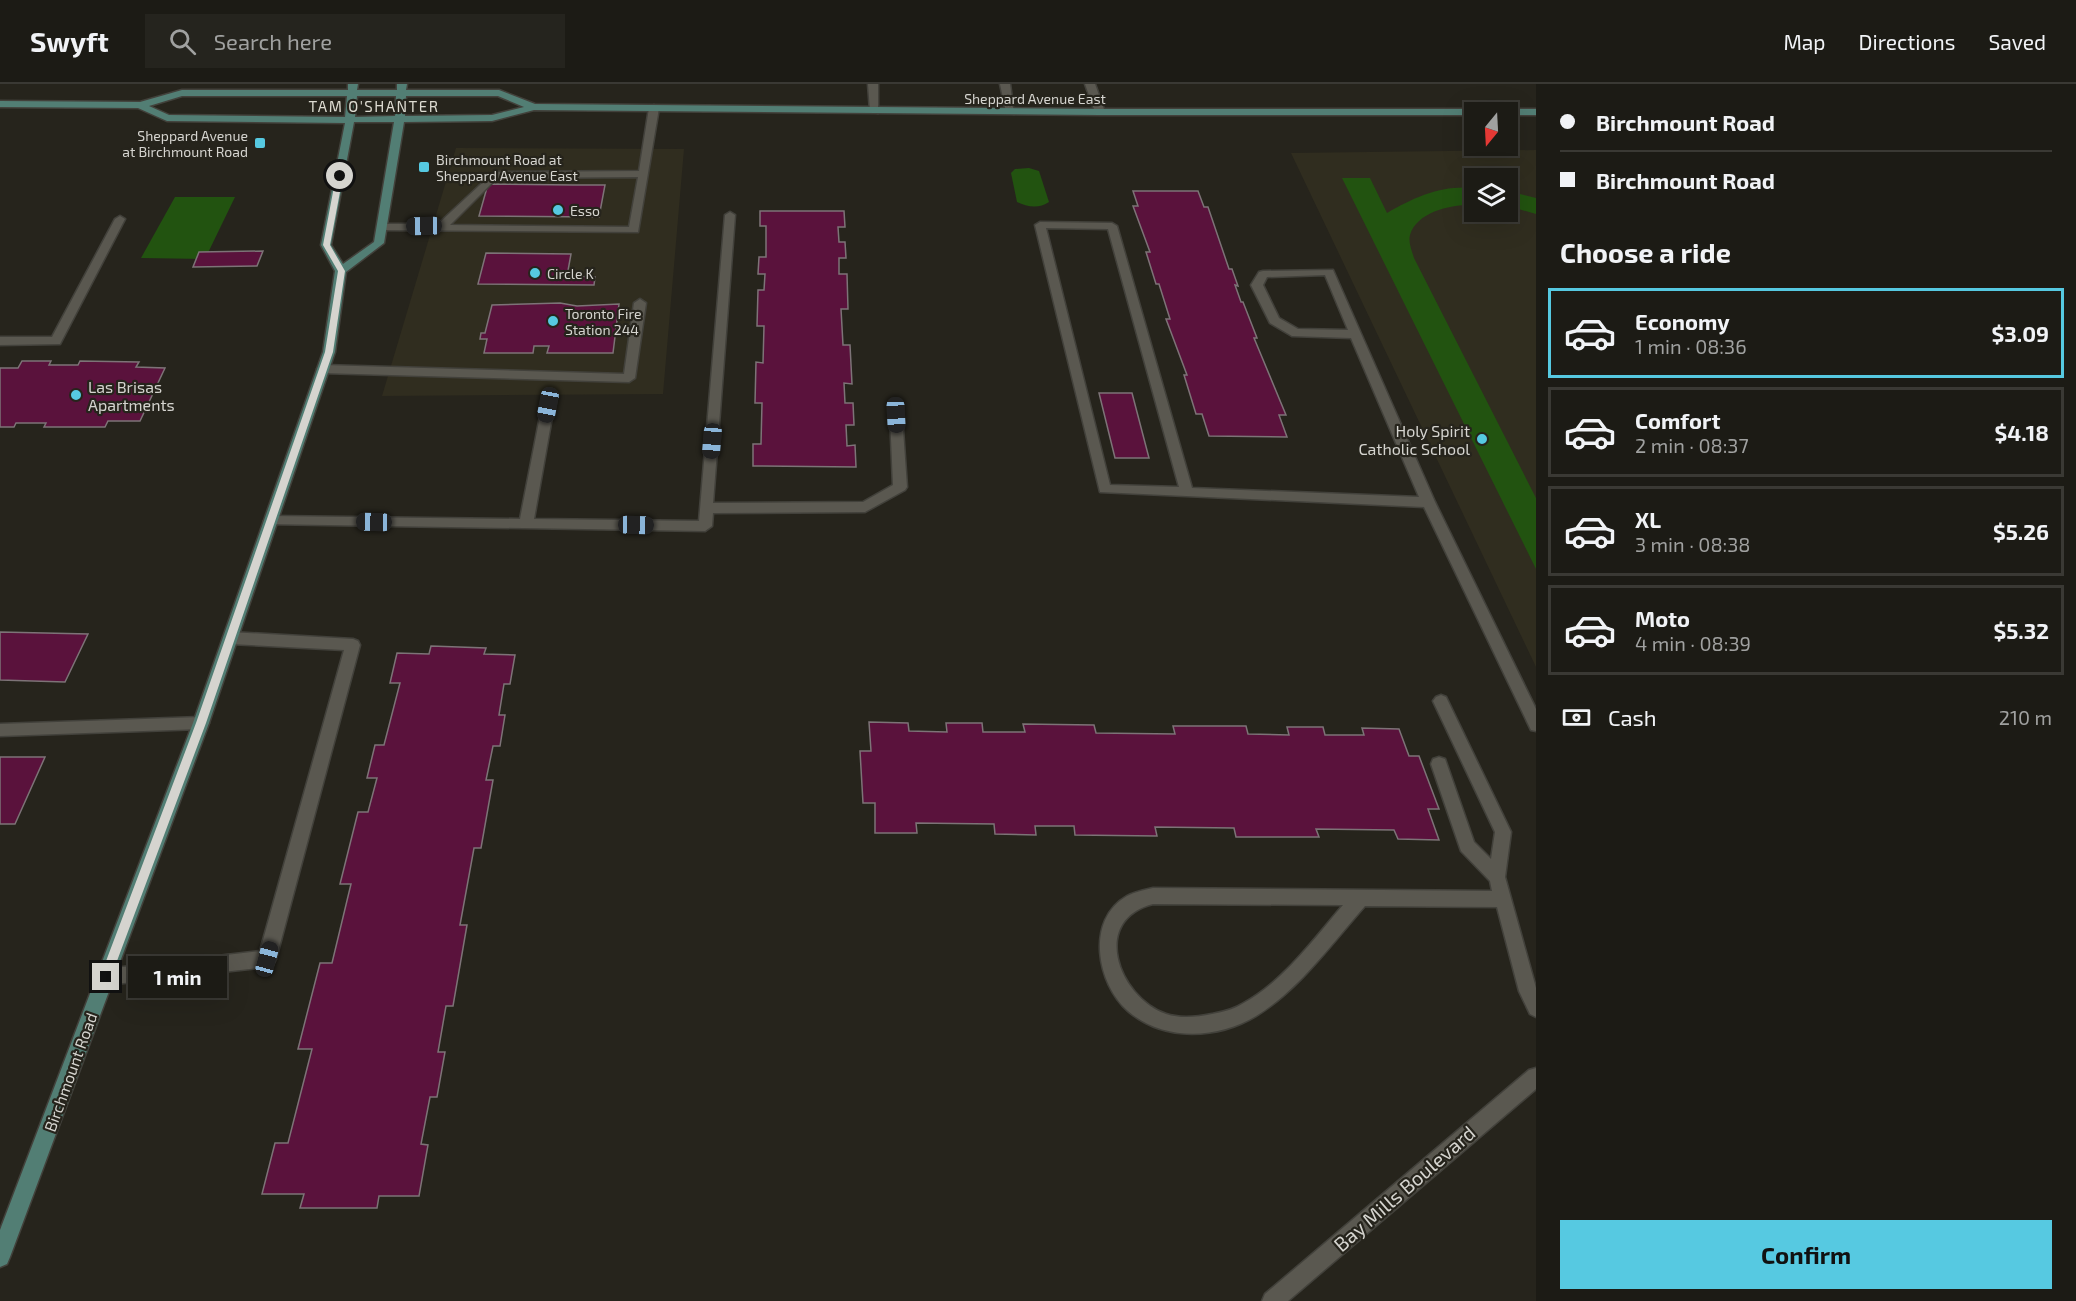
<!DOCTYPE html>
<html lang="en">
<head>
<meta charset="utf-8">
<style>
	:root { --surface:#1c1b15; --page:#25241e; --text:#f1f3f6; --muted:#a0a1a0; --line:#3a3934; --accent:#56c9e1 }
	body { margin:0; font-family:"Exo 2",sans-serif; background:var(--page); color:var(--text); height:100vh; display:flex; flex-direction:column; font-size:22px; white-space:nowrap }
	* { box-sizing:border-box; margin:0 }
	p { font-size:20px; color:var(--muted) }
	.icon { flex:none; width:33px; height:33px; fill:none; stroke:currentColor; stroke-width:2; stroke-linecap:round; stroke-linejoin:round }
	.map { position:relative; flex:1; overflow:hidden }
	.panel { display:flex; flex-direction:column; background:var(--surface); width:540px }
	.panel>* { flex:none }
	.guide { display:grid; align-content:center; height:132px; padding:0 24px; background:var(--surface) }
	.needle { width:39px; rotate:198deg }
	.controls { position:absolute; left:1464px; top:18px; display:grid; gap:12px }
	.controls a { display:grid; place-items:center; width:54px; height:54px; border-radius:0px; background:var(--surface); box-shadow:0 6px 24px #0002,0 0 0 2px var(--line); font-size:30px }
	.end { position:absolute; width:27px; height:27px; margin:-14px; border:8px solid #d5d4cf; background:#111; box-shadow:0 0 0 3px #111 }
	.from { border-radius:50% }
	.bubble { position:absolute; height:42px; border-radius:0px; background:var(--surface); box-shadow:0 6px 24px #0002,0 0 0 2px var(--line); font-size:20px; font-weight:700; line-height:42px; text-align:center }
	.car { position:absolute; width:18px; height:36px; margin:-18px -9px; border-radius:8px; box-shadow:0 0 4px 2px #0007; background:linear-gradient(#222 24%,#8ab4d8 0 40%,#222 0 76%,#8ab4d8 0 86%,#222 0) }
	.guide b { display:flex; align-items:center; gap:21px; height:57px; font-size:22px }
	.guide b+b { border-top:2px solid var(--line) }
	.guide i { width:15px; height:15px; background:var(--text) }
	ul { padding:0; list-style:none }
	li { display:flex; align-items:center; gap:18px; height:90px; margin:0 12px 9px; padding:0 12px; border:3px solid var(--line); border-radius:0px }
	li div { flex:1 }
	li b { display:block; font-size:22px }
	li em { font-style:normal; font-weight:700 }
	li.active { border-color:var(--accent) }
	li>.icon { width:54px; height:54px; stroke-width:1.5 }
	h2 { padding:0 24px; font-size:27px; line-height:72px }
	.pay { display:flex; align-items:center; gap:15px; height:66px; padding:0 24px; font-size:22px }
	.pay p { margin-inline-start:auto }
	.action { display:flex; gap:12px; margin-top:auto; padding:12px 24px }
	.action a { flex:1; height:69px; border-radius:0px; background:var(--accent); color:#111; font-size:24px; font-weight:700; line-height:69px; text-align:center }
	header { display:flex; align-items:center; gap:36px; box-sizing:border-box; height:84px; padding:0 30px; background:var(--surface); border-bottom:2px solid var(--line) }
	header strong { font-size:28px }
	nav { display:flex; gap:33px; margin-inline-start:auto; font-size:21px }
	.search { width:420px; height:54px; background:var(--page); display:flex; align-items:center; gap:15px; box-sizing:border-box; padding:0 21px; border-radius:0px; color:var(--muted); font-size:22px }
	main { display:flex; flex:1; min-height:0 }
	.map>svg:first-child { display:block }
	.built { fill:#302d1f; fill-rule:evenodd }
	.green { fill:#225310 }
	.building { fill:#5a123c; stroke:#7d7377; stroke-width:1.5 }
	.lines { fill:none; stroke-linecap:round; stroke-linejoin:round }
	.service-casing { stroke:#42413b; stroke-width:3 }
	.minor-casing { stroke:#42413b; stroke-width:3 }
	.tertiary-casing { stroke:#42413b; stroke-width:3 }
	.secondary-casing { stroke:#42413b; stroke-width:3 }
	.service { fill:#5a5850; fill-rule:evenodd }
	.minor { fill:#5a5850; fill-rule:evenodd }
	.tertiary { fill:#5a5850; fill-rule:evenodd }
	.secondary { fill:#527e74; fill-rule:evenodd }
	.route { fill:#d5d4cf }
	.poi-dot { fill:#56c9e1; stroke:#26241c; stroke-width:2 }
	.labels { text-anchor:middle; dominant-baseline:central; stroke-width:4.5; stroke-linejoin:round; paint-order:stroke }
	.far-street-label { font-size:14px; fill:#d5d4cf; stroke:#26241c }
	.far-poi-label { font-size:14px; fill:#d5d4cf; stroke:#26241c; text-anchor:start }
	.far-neighbourhood-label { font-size:15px; letter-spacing:1.5px; fill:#dddbd1; stroke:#26241c }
	.poi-label { font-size:16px; fill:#d5d4cf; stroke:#26241c; text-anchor:start }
	.street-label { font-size:16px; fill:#d5d4cf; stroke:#26241c }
	.near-street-label { font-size:20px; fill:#d5d4cf; stroke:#26241c }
</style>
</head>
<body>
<header>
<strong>Swyft</strong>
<div class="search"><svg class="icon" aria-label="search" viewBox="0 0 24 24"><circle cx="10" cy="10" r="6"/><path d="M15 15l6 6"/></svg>Search here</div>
<nav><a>Map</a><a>Directions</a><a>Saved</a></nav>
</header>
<main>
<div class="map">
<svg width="1536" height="1217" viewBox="0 0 1536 1217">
	<rect width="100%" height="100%" fill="#26241c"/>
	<!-- built -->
	<g class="built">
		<path d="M456,64L684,65L663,310L382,312Z"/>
		<path d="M1536,66V583L1291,69ZM1474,94H1508V128H1474Z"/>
	</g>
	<!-- green -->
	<g class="green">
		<path d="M1029,84L1039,87L1049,118C1039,125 1027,123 1017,118L1011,89L1015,85Z"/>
		<path d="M1342,94H1370L1387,129C1415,113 1441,101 1474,104V121C1453,120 1417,127 1410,151C1408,158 1412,167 1414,174L1536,414V485Z"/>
		<path d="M1508,107L1536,114V130L1508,122Z"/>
		<path d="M175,113H235L205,175L141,174Z"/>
	</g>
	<!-- building -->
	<g class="building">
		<path d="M488,100L573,101H605L599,133L479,132Z"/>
		<path d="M1133,107H1198L1204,123H1208L1229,185H1232L1238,202L1235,201L1241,218H1243L1257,254H1254L1286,331H1279L1287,353L1209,352L1202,330H1196L1184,291H1187L1166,235H1170L1159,200H1156L1146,168H1150L1133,122H1138Z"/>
		<path d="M760,127H844L845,143H838L839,158H845L846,174H839V190H847L848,225H841L843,261H850L852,300L844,299L845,319H853L854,341H846L847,362L855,361L856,383L753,382V360H761L762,319H755L756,278L763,279L764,242H757L758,206H764L765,190H758L759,173H766V142H760Z"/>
		<path d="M263,167L257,182L193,183L199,168Z"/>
		<path d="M486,169L571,170L567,192L595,193L594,201L478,200Z"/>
		<path d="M560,219L577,222L619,220L613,269H547L549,262H534L533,269H484L487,255H480L481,249H485L492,221Z"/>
		<path d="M22,277H51L49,281H78L80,277L139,278L136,283L165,284L140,337H108L105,343H44L46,339H16L14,343H0V284H18Z"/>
		<path d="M1099,309H1132L1149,374H1115Z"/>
		<path d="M0,548L88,550L65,598L0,596Z"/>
		<path d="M431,562L486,564L484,570L515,571L510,600H504L499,631H505L500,662H493L486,696H493L481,764H474L460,841H467L453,922H446L438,968H445L437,1013H430L421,1060L428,1061L419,1112H379L377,1124H300L304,1110H262L275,1059H288L312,965H298L320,879H332L351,800H340L358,728H368L377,694H367L375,661H384L400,599H390L397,569L429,570Z"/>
		<path d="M869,638L908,639L909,647L947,648L946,639H982L983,648H1025L1023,640L1094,641L1096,649L1175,650L1173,642H1246L1248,650L1289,651L1287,643H1323L1325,651H1364L1362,644L1399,645L1409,672H1419L1439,725H1428L1439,756L1398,755L1394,746L1316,745L1319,753H1236L1234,744L1155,743L1157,752L1075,751L1074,742H1035L1036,751L995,750L994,740L916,739L917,749H875V719H863L860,667H871Z"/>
		<path d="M0,673H45L15,740H0Z"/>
	</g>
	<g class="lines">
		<!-- service casing -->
		<g class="service-casing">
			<g id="service">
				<path d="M868,0H878V29L870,27Z"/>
				<path d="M1000,0H1010L1014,30L1006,28Z"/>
				<path d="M654,21L659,24L638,148L384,146L379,143L384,140H438L494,88L639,87L649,24ZM638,93L629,143L450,141L497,94Z"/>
				<path d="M730,128L735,131L713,419L863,418L893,401L890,331L896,327L902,331L907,403L905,406L865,428L713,429L712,442L705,447L266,440L264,437L271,432L520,435L542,322L548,318L554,322L534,435L699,437L725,131Z"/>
				<path d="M120,132L125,135L60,260L0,261V253H52L115,135Z"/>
				<path d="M1040,138L1112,139L1117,142L1192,404L1419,413L1351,254L1292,252L1270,239L1251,201L1259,188L1263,187L1333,186L1435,418L1536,625V647L1531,646L1424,423L1100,408L1035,141ZM1046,144L1108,145L1179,403L1110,401ZM1325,191L1348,246L1298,245L1279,234L1263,201L1267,193Z"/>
				<path d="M640,215L646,219L635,294L629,298L323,289L317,285L323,281L624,290L634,219Z"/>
				<path d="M230,548L353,555L358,557L360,561L276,875L273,881L267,883L106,901L100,899L97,893L100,887L106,885L260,867L344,566L230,560L223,554Z"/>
				<path d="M1441,611L1446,613L1511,748L1505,793L1536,904V933L1530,930L1519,907L1497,823L1365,822C1332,859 1300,905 1256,932C1218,955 1164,958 1128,927C1097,900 1085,836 1127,812C1135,808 1144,806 1153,804L1492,807L1490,797L1461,767L1431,680L1433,675L1439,673L1445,675L1474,758L1491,775L1495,748L1433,617L1436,613ZM1153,820L1343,821C1313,856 1283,898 1242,920C1233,926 1222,928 1212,930C1197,933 1181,935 1166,930C1118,913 1090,836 1153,820Z"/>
				<path d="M201,633L206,634L209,639L206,644L201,645L0,652V640Z"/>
			</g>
		</g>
		<!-- minor casing -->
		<g class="minor-casing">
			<path id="minor" d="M1085,0H1095L1105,28L1103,30L1095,28Z"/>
		</g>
		<!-- tertiary casing -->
		<g class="tertiary-casing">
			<path id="tertiary" d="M1536,984V1005L1288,1217H1262L1265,1210L1529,986Z"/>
		</g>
		<!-- secondary casing -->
		<g class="secondary-casing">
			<path id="secondary" d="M348,0H358L357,6H397V0H407L406,6H499L535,20L1100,25H1536V31H1508V28H1474V31H1100L534,26L492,37L404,38L384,159L346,188L335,268L209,639L10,1173L7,1180L0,1183V1146L193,639L323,268L335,187L321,161L345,39L167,37L138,24L0,23V17L140,18L182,6H348ZM182,12H347L345,33L169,31L149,22ZM357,12H396L395,32L355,33ZM406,12H498L524,23L492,31L405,32ZM354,38H394L374,158L343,180L331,161Z"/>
		</g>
		<!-- service -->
		<use href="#service" class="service"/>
		<!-- minor -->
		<use href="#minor" class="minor"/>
		<!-- tertiary -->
		<use href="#tertiary" class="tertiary"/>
		<!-- secondary -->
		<use href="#secondary" class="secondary"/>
	</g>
	<!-- route -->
	<path class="route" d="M340,90L343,92L330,161L345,187L333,268L206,639L111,893L106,898L100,893L196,639L325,268L338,187L323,161L336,92Z"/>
	<!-- markers -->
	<g class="poi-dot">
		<rect x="254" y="53" width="12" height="12" rx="3"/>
		<rect x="418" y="77" width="12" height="12" rx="3"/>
		<circle cx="558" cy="126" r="6"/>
		<circle cx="535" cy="189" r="6"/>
		<circle cx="553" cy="237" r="6"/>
		<circle cx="76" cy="311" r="6"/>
		<circle cx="1482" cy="355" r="6"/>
	</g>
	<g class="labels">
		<!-- far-street labels -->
		<g class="far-street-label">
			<text x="1035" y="14">Sheppard Avenue East</text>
		</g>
		<!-- far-poi labels -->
		<g class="far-poi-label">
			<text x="248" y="51" text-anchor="end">Sheppard Avenue<tspan x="248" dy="16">at Birchmount Road</tspan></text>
			<text x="436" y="75">Birchmount Road at<tspan x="436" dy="16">Sheppard Avenue East</tspan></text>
			<text x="570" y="126">Esso</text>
			<text x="547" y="189">Circle K</text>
			<text x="565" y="229">Toronto Fire<tspan x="565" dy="16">Station 244</tspan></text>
		</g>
		<!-- far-neighbourhood labels -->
		<g class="far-neighbourhood-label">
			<text x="374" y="22">TAM O'SHANTER</text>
		</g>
		<!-- poi labels -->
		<g class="poi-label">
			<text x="88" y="302">Las Brisas<tspan x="88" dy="18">Apartments</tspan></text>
			<text x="1470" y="346" text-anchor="end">Holy Spirit<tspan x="1470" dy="18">Catholic School</tspan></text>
		</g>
		<!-- street labels -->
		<g class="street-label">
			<text transform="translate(70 988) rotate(-70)">Birchmount Road</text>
		</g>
		<!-- near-street labels -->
		<g class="near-street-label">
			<text transform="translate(1404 1104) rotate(-41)">Bay Mills Boulevard</text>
		</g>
	</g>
</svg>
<div class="controls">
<a><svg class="needle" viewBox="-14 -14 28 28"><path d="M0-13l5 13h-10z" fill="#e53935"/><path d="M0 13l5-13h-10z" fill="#a0a1a0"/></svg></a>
<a><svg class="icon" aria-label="layers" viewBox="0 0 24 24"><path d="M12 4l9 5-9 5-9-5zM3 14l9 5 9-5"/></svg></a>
</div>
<i class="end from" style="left:340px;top:92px"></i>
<i class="end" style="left:106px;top:893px"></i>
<div class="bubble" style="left:128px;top:872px;width:99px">1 min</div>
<i class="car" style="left:424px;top:142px;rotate:269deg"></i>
<i class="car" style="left:548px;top:321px;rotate:191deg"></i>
<i class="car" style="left:896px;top:331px;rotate:177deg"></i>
<i class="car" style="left:712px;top:357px;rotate:185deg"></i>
<i class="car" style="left:374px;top:438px;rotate:271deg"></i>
<i class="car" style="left:636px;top:441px;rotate:91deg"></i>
<i class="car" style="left:267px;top:875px;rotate:15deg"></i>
</div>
<section class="panel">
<div class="guide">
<b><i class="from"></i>Birchmount Road</b>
<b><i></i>Birchmount Road</b>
</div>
<h2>Choose a ride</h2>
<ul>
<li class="active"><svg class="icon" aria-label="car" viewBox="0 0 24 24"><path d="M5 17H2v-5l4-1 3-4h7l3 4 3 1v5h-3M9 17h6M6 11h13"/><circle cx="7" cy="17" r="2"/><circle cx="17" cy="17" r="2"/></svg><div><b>Economy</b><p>1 min · 08:36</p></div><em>$3.09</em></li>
<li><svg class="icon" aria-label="car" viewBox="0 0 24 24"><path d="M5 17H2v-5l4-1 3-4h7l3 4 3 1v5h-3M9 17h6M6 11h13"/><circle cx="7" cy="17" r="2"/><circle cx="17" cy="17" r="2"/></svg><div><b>Comfort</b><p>2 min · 08:37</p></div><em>$4.18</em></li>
<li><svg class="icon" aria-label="car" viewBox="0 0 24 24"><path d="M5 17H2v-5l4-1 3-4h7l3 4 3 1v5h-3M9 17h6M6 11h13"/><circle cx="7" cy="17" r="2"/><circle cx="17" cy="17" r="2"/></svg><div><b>XL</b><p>3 min · 08:38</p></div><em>$5.26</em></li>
<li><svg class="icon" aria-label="car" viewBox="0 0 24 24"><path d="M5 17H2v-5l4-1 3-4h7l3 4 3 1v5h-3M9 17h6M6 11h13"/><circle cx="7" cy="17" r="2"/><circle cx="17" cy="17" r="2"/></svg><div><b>Moto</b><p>4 min · 08:39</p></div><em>$5.32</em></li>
</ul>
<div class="pay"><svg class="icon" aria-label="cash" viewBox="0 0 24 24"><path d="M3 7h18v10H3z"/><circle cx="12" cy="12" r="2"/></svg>Cash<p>210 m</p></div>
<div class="action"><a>Confirm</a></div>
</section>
</main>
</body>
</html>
